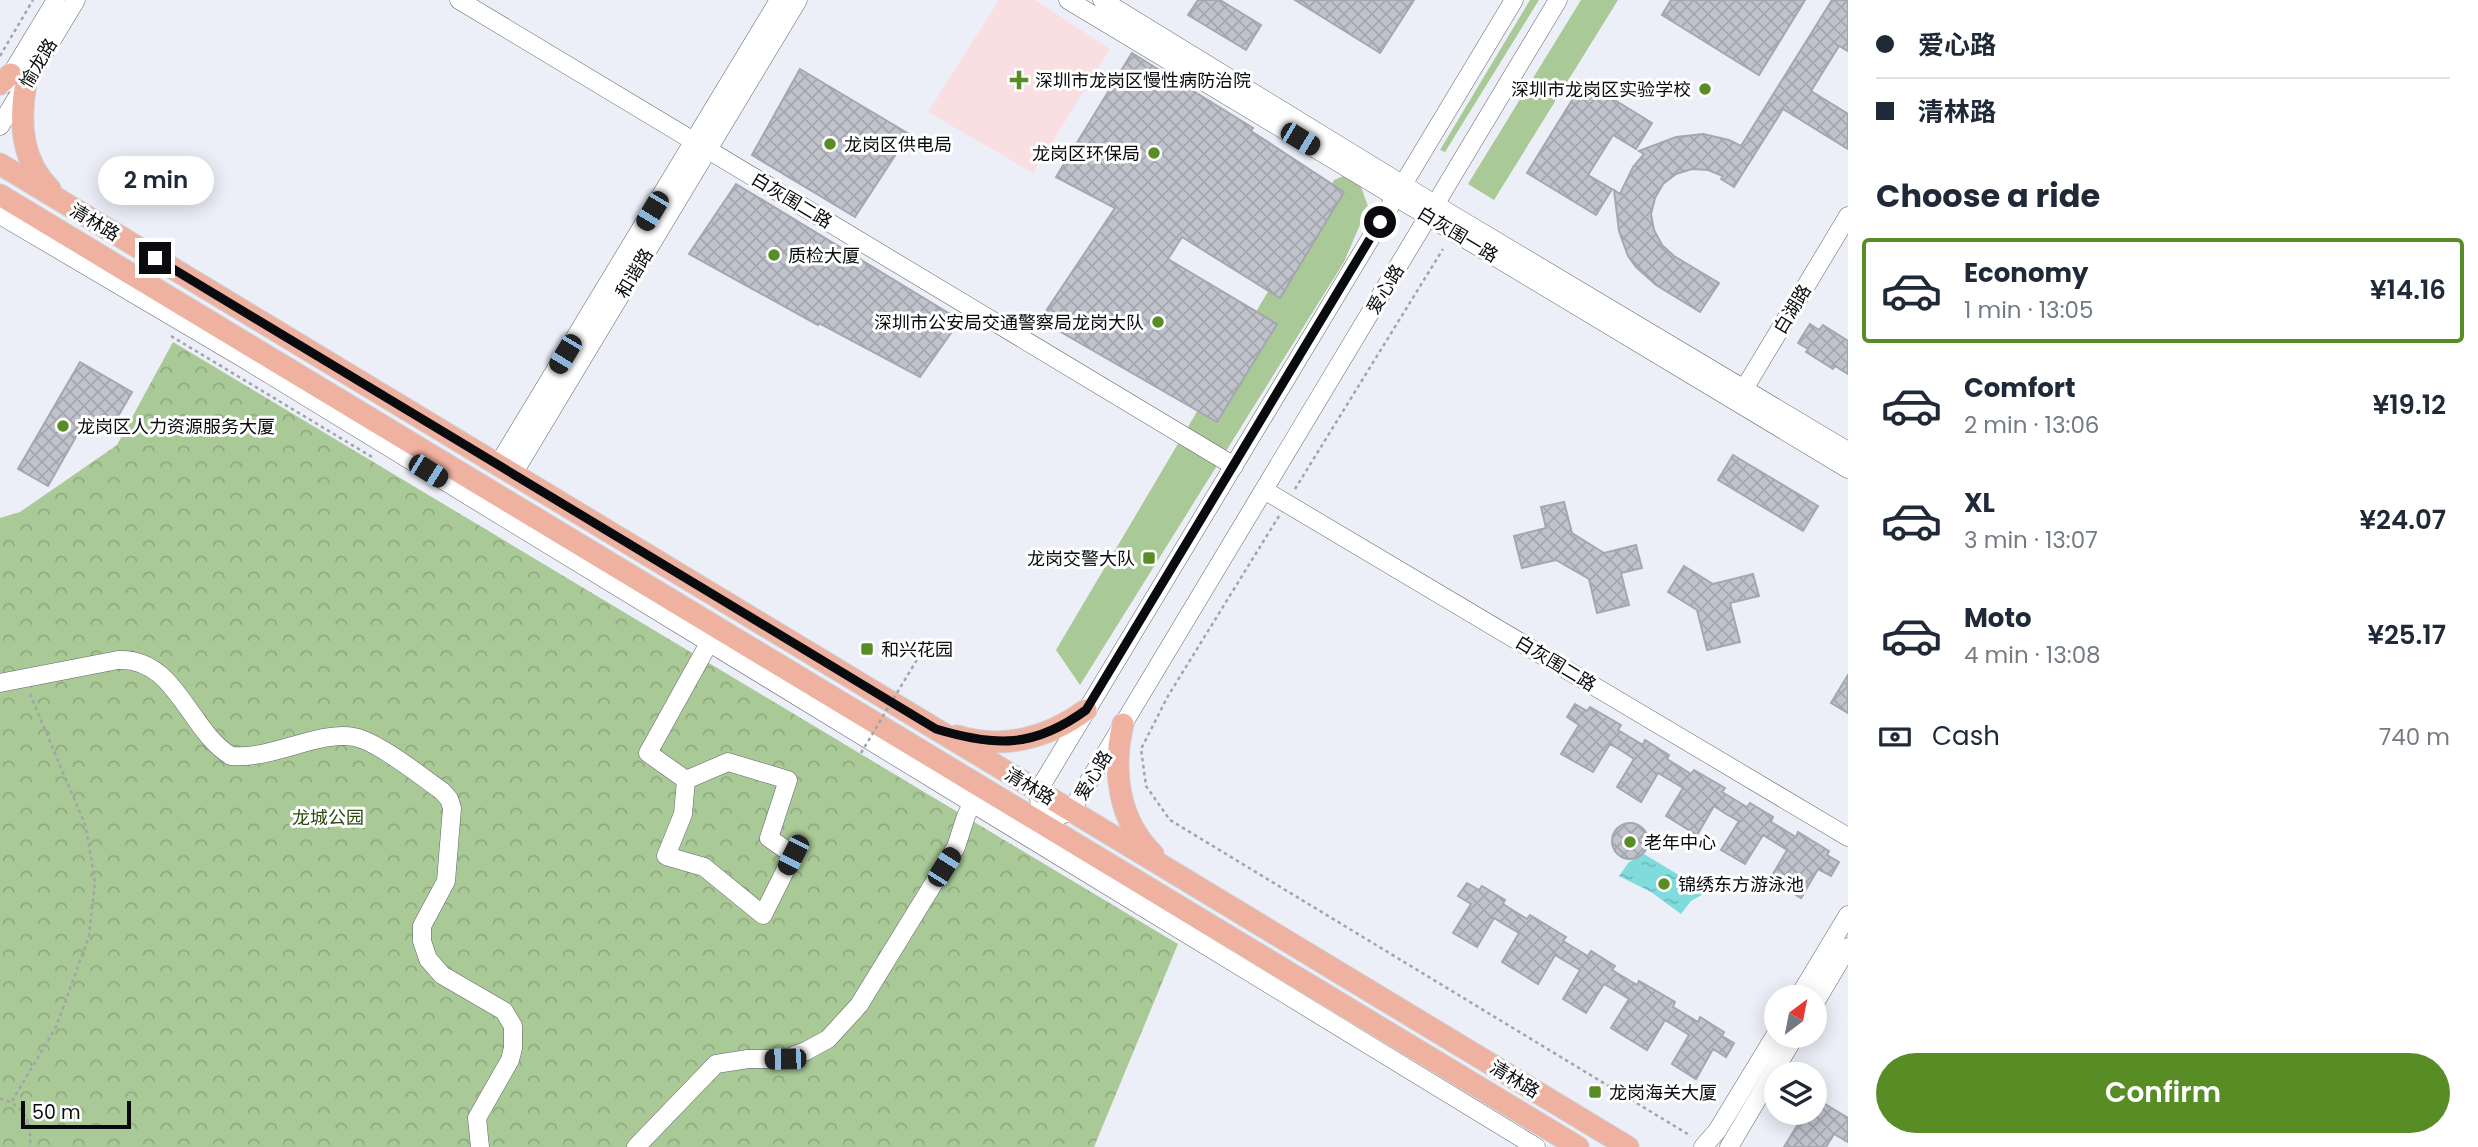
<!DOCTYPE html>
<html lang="en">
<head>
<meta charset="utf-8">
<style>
	:root { --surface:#fff; --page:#f2f2f3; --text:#1f2937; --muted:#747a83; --line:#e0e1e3; --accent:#588d26 }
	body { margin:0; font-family:Poppins,"Noto Sans SC",sans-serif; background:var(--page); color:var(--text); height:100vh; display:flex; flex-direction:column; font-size:26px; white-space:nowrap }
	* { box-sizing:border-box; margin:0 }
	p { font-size:23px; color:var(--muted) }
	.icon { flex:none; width:38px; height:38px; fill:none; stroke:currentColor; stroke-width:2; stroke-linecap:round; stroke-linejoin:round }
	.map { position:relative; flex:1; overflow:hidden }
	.details { display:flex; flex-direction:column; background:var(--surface); width:630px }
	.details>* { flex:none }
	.hud { display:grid; align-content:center; height:154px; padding:0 28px; background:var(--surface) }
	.needle { width:46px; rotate:32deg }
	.tools { position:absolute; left:1764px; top:985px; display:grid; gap:14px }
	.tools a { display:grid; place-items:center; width:63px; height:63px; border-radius:50%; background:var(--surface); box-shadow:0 4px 18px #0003; font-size:35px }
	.scale { position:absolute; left:21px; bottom:18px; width:110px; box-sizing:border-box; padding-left:7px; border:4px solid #0a0b0e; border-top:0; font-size:19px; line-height:24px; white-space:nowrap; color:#0a0b0e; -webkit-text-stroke:5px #fff; paint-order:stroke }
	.end { position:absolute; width:32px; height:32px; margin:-16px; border:9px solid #0a0b0e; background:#fff; box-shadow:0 0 0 4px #fff }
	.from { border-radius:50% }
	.bubble { position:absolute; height:49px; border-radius:24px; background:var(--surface); box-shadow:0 4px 18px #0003; font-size:23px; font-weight:600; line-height:49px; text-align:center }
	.car { position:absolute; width:21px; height:42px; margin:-21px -10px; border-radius:9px; box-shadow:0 0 5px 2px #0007; background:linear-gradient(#222 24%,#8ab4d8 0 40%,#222 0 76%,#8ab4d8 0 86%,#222 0) }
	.hud b { display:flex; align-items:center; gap:24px; height:66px; font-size:26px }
	.hud b+b { border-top:2px solid var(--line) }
	.hud i { width:18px; height:18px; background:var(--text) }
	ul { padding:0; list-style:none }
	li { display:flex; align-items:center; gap:21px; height:105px; margin:0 14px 10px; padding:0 14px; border:4px solid transparent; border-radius:7px }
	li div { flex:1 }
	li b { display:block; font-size:26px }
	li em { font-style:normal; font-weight:600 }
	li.on { border-color:var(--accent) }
	li>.icon { width:63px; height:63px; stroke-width:1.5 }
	h2 { padding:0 28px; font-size:32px; line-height:84px }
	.pay { display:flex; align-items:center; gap:18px; height:77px; padding:0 28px; font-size:26px }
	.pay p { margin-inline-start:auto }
	.cta { display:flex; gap:14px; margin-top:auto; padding:14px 28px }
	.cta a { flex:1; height:80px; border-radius:42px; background:var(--accent); color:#fff; font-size:28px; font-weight:600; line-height:80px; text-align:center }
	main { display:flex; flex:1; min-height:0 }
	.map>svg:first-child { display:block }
	.medical { fill:#f9dee2 }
	.green { fill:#a9c996 }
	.forest { fill:url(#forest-crowns) }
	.water { fill:url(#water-ripples) }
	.building { fill:url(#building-cross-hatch); stroke:#a4a7b0; stroke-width:2 }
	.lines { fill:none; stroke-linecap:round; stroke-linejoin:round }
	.minor-casing { stroke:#61656c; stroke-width:19 }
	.major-casing { stroke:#cececf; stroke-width:23 }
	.path { stroke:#a2a4ab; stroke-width:2.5; stroke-dasharray:3.5 3.5; stroke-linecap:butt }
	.minor { stroke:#fff; stroke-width:18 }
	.major { stroke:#efb1a0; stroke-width:21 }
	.path-bridge { stroke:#a2a4ab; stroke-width:2.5; stroke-dasharray:3.5 3.5; stroke-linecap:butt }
	.route { stroke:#0a0b0e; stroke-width:9 }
	.poi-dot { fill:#588d26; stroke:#fff; stroke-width:2.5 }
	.labels { text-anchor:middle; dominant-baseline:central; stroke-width:6; stroke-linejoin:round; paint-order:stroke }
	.street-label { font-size:18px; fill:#0a0b0e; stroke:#fff }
	.poi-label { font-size:18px; fill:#0a0b0e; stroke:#fff; text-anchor:start }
	.park-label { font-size:18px; fill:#2a4a0f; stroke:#fff }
</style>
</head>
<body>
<main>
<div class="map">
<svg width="1848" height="1147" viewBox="0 0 1848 1147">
	<defs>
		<pattern id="forest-crowns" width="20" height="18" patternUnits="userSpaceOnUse" patternTransform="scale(1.75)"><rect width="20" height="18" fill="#a9c996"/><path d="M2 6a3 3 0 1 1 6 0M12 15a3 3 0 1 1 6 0" fill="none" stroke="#90ab80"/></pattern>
		<pattern id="water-ripples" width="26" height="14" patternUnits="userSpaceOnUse" patternTransform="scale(1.75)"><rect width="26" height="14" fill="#80dbdc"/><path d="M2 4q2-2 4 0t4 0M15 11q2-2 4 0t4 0" fill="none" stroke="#6dbbbc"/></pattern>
		<pattern id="building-cross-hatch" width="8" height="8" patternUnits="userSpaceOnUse" patternTransform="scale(1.75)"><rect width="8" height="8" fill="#c0c3cc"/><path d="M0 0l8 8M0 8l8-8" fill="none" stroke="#a4a6ae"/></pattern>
	</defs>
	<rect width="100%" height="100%" fill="#eceff8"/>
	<!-- medical -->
	<path class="medical" d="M999,0H1035L1110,49L1033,173L928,112Z"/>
	<!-- green -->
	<g class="green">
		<path d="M1530,0H1539L1445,152L1440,150Z"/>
		<path d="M1581,0H1618L1494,200L1468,184Z"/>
		<path d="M1355,171L1368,206L1344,262L1080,685L1056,650L1334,180Z"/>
	</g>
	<!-- forest -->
	<path class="forest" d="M173,342L1178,944L1094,1147H0V518L20,512L117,445Z"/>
	<!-- water -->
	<path class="water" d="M1644,854L1707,892L1691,901L1681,914L1651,892L1619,876L1629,862Z"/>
	<!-- building -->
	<g class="building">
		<path d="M1198,0H1220L1261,25L1246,50L1188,15Z"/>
		<path d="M1295,0H1414L1380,53Z"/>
		<path d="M1671,0H1805L1759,75L1662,15Z"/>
		<path d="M1832,0H1848V51L1839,46L1811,91L1848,114V149L1783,109L1734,187L1721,179L1723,176L1708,170L1692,169L1676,174L1663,184L1655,198L1651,214L1654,230L1662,245L1674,256L1719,283L1700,312L1656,285L1636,267L1628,256L1619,231L1614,190L1620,194L1633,167L1644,154L1639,151L1676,137L1703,134L1729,140L1741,146Z"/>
		<path d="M1132,53L1253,128L1251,131L1344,192L1280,298L1182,237L1168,259L1277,324L1217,422L1040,320L1115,208L1056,177Z"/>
		<path d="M800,69L909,134L855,217L752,155Z"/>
		<path d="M1584,81L1652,123L1636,149L1613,135L1588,175L1612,189L1596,215L1527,173Z"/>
		<path d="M736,184L960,320L920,377L819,323L818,325L689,254Z"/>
		<path d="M1810,324L1819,330L1823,325L1848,341V374L1835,366L1833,369L1806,352L1808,349L1798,343Z"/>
		<path d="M80,362L132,392L109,432L86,419L48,486L18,469Z"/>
		<path d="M1733,455L1818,506L1803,531L1718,480Z"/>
		<path d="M1564,502L1572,533L1604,553L1636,545L1642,568L1621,573L1629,605L1597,613L1589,579L1556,560L1522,568L1514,536L1546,528L1541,507Z"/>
		<path d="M1684,566L1713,584L1753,574L1759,596L1730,603L1740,642L1707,650L1697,610L1668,592Z"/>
		<path d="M1848,675V713L1831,703Z"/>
		<path d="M1575,704L1587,711L1590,707L1621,725L1618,730L1643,745L1645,740L1669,755L1667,759L1691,774L1694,770L1725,788L1722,792L1747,807L1750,803L1773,817L1771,822L1783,829L1796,837L1798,832L1829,851L1827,855L1839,862L1831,876L1818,869L1801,898L1770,879L1787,850L1763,835L1745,864L1721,850L1739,821L1726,814L1714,806L1697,835L1666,816L1683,788L1658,773L1641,802L1617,787L1634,759L1622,751L1610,744L1593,772L1561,754L1579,725L1567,717Z"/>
		<circle cx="1630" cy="841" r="18"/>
		<path d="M1467,883L1479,890L1482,886L1505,900L1503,904L1527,919L1530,915L1566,937L1563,941L1588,956L1591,951L1615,966L1612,970L1637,985L1639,981L1675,1002L1673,1007L1698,1022L1700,1017L1724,1032L1722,1036L1734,1043L1726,1057L1713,1049L1696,1079L1672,1064L1689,1035L1665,1020L1647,1050L1611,1028L1629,999L1616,991L1604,984L1586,1013L1563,999L1580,970L1555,955L1538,984L1502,962L1519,933L1507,926L1494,918L1477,947L1453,933L1471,904L1458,896Z"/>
		<path d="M1815,1098L1848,1118V1142L1834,1134L1826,1147H1784L1805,1113H1815Z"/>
	</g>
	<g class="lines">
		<!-- minor casing -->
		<g class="minor-casing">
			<g id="minor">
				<path d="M459,0L1234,466"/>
				<path d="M1068,0L1848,469"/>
				<path d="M1102,0L1446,211L1848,451"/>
				<path d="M1514,0L1038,791L1042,823L1071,811L1558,0"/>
				<path d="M5,84L56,0"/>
				<path d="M0,126L76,0"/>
				<path d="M0,215L241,357L1536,1147"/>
				<path d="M1738,399L1848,216"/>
				<path d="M498,465L779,0"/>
				<path d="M513,474L798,0"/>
				<path d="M1264,490L1848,837"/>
				<path d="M0,683L118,660C176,657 188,730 231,756C271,760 320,730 354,737C377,741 422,777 442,791L449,799L452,808L446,881L422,926V941L428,959L442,975L504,1011L513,1026V1048L510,1060L477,1118L480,1147"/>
				<path d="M686,780L683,814L666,856L704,867L763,915L793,855L769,838L788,780L728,762L686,780L648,753L714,634"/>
				<path d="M1798,998L1848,915"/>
				<path d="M1815,1003L1848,947"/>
				<path d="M636,1147L716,1064L748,1059H785L806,1051L828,1039L859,1005L956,847L966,816L972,804"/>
				<path d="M1703,1147L1717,1131L1776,1034"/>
				<path d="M1729,1147L1795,1036"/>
			</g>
		</g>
		<!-- major casing -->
		<g class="major-casing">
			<g id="major">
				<path d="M26,83C19,121 21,161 50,189"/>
				<path d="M0,84L11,74"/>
				<path d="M0,164L1628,1147"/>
				<path d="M0,195L1578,1147"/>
				<path d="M1123,724C1112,770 1118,820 1153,854"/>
				<path d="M957,736C1003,750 1048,738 1086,710"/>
			</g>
		</g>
		<!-- path -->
		<g class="path">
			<path d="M0,56L33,0"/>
			<path d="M171,336L372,457"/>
			<path d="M1295,489L1443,249"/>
			<path d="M1279,516L1168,696L1141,749L1146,786L1170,820L1691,1136"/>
			<path d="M0,1099C25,1104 32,1123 30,1147"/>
			<path d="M12,1101L56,1027L89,936L95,882L86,827L30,694"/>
		</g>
		<!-- minor -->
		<use href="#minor" class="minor"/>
		<!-- major -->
		<use href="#major" class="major"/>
		<!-- path-bridge -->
		<path class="path-bridge" d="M861,753L924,648"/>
	</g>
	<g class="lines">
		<!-- route -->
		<path class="route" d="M155,258L936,729C996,747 1034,748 1086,710L1380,222"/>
	</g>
	<!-- markers -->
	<g class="poi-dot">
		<path d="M1015.5 69.5h7v7h7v7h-7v7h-7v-7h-7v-7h7z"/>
		<circle cx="1705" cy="89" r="7"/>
		<circle cx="830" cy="144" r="7"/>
		<circle cx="1154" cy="153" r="7"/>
		<circle cx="774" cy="255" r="7"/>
		<circle cx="1158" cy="322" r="7"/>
		<circle cx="63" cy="426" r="7"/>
		<rect x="1142" y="551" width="14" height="14" rx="3.5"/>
		<rect x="860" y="642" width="14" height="14" rx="3.5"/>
		<circle cx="1630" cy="842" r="7"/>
		<circle cx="1664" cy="884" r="7"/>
		<rect x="1588" y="1085" width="14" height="14" rx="3.5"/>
	</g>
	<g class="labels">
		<!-- street labels -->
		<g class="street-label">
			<text transform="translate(38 63) rotate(-59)">愉龙路</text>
			<text transform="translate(792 200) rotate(31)">白灰围二路</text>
			<text transform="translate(95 222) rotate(31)">清林路</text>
			<text transform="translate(1458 234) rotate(31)">白灰围一路</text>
			<text transform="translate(634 273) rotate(-59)">和谐路</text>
			<text transform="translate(1385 289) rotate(-59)">爱心路</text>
			<text transform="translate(1792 309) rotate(-59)">白湖路</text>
			<text transform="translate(1556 663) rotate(31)">白灰围二路</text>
			<text transform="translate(1093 775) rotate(-59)">爱心路</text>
			<text transform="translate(1030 786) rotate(31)">清林路</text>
			<text transform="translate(1515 1079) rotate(31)">清林路</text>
		</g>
		<!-- poi labels -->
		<g class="poi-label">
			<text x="1035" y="80">深圳市龙岗区慢性病防治院</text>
			<text x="1691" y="89" text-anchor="end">深圳市龙岗区实验学校</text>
			<text x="844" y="144">龙岗区供电局</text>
			<text x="1140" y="153" text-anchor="end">龙岗区环保局</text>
			<text x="788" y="255">质检大厦</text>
			<text x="1144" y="322" text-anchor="end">深圳市公安局交通警察局龙岗大队</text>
			<text x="77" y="426">龙岗区人力资源服务大厦</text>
			<text x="1135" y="558" text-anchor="end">龙岗交警大队</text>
			<text x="881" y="649">和兴花园</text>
			<text x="1644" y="842">老年中心</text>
			<text x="1678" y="884">锦绣东方游泳池</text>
			<text x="1609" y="1092">龙岗海关大厦</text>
		</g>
		<!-- park labels -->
		<g class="park-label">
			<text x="328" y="817">龙城公园</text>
		</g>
	</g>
</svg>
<div class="tools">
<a><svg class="needle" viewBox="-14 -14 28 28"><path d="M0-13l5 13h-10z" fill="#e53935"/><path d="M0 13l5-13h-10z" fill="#747a83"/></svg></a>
<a><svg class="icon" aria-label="layers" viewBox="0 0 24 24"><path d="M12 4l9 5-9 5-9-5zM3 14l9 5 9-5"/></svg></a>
</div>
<div class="scale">50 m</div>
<i class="end from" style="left:1380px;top:222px"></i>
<i class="end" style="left:155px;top:258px"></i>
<div class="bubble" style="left:98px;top:156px;width:116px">2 min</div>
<i class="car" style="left:1300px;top:139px;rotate:121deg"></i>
<i class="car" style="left:652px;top:211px;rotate:211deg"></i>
<i class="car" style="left:565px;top:354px;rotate:211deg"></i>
<i class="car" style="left:428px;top:471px;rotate:122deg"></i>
<i class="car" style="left:793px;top:855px;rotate:207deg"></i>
<i class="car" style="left:944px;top:867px;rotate:32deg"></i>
<i class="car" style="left:785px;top:1059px;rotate:269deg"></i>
</div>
<section class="details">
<div class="hud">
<b><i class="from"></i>爱心路</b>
<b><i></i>清林路</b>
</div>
<h2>Choose a ride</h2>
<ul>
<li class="on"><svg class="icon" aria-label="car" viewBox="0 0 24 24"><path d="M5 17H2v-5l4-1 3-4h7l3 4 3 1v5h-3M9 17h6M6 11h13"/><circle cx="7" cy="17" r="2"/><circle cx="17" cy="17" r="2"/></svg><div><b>Economy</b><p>1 min · 13:05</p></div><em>¥14.16</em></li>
<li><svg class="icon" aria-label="car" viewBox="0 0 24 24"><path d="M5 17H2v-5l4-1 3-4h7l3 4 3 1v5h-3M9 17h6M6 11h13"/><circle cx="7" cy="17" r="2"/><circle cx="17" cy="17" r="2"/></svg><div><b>Comfort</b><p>2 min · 13:06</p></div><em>¥19.12</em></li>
<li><svg class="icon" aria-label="car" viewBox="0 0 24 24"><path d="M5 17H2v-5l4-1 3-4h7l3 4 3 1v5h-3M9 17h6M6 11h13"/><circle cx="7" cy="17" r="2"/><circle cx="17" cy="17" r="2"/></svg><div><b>XL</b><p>3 min · 13:07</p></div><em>¥24.07</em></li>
<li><svg class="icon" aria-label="car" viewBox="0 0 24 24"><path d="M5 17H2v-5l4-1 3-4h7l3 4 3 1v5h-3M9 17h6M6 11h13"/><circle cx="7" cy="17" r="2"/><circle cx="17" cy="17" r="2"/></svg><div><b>Moto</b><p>4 min · 13:08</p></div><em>¥25.17</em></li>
</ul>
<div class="pay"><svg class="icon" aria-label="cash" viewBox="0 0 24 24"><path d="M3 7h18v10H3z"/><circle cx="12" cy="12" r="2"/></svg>Cash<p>740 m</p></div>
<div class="cta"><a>Confirm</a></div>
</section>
</main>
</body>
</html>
